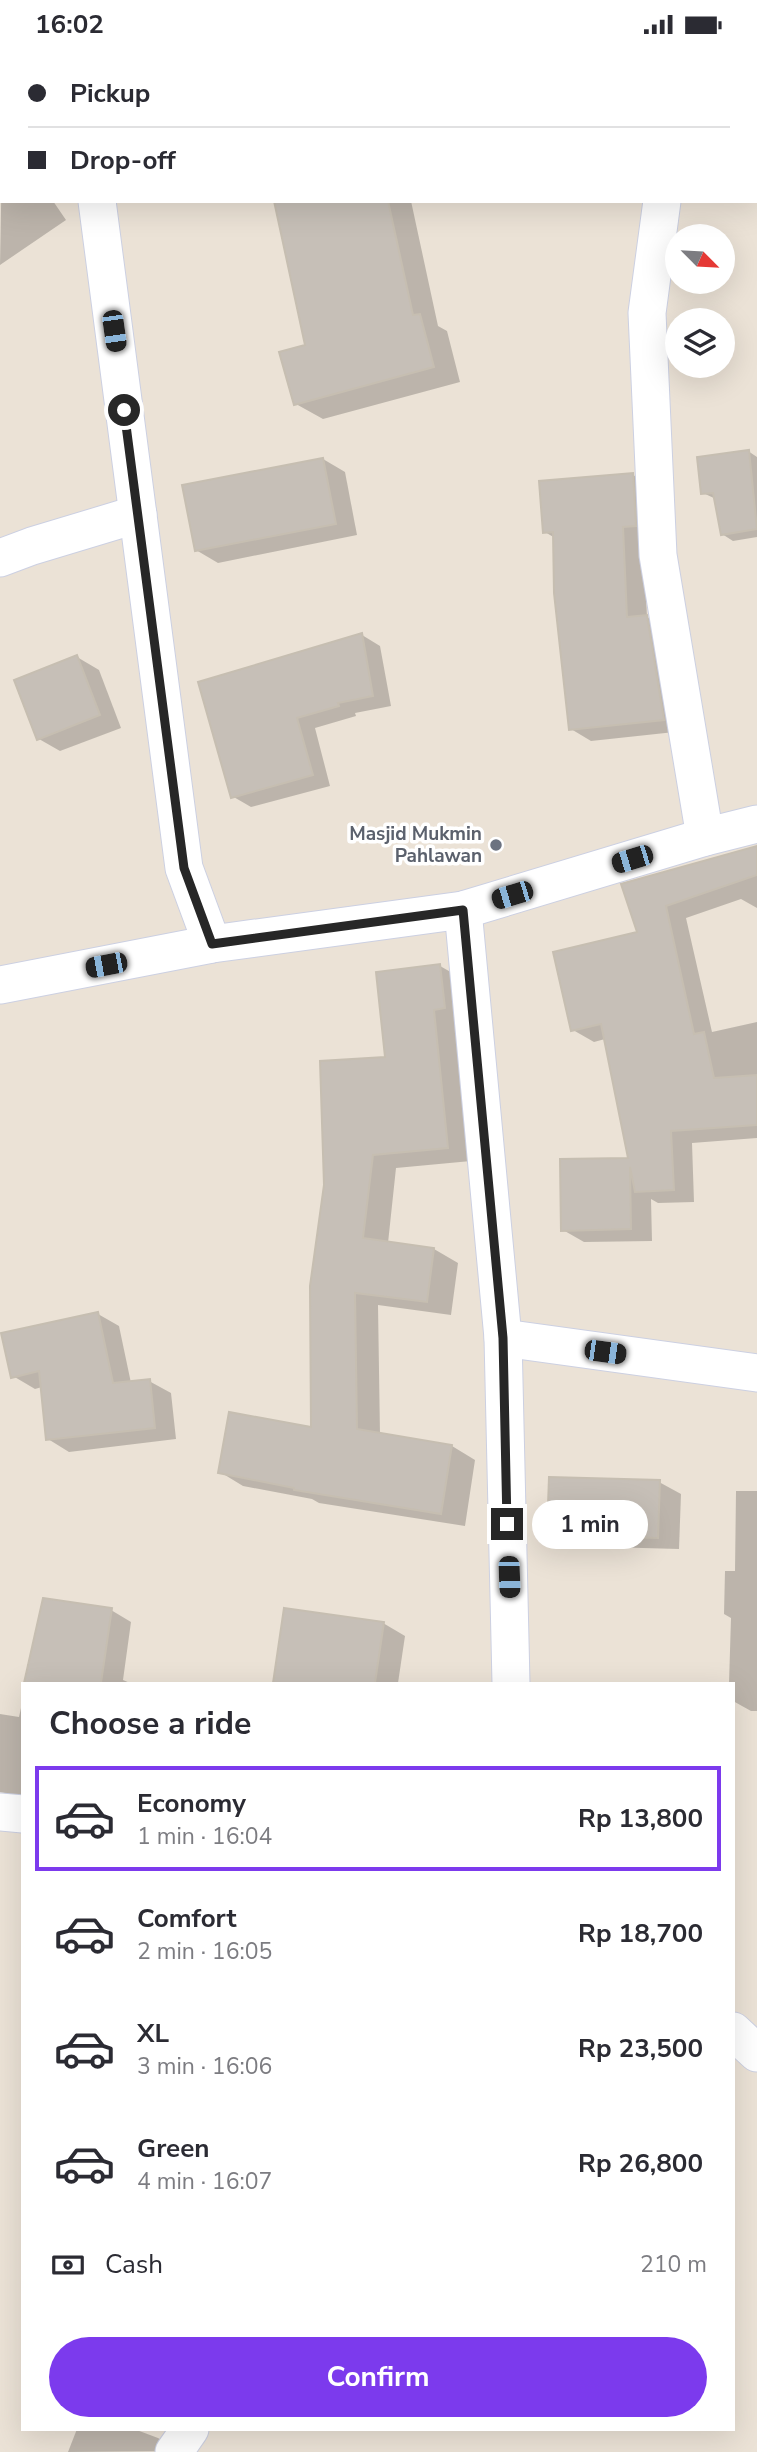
<!DOCTYPE html>
<html lang="en">
<head>
<meta charset="utf-8">
<style>
	:root { --surface:#fff; --page:#f7f7f7; --text:#2b2b33; --muted:#7c7c81; --line:#e1e1e2; --accent:#7c3aed }
	body { margin:0; font-family:"Nunito Sans",sans-serif; background:var(--page); color:var(--text); height:100vh; display:flex; flex-direction:column; font-size:26px; white-space:nowrap }
	* { box-sizing:border-box; margin:0 }
	p { font-size:23px; color:var(--muted) }
	.icon { flex:none; width:38px; height:38px; fill:none; stroke:currentColor; stroke-width:2; stroke-linecap:round; stroke-linejoin:round }
	.map { position:relative; flex:1; overflow:hidden }
	.panel { position:absolute; left:21px; top:1633px; width:714px; height:749px; display:flex; flex-direction:column; background:var(--surface); border-radius:0px; box-shadow:0 7px 28px #0002 }
	.panel>* { flex:none }
	.hud { position:absolute; left:0px; top:0px; width:758px; height:154px; box-shadow:0 7px 28px #0002; display:grid; align-content:center; height:154px; padding:0 28px; background:var(--surface) }
	.needle { width:46px; rotate:114deg }
	.tools { position:absolute; left:665px; top:175px; display:grid; gap:14px }
	.tools a { display:grid; place-items:center; width:70px; height:70px; border-radius:50%; background:var(--surface); box-shadow:0 7px 28px #0002; font-size:35px }
	.end { position:absolute; width:32px; height:32px; margin:-16px; border:9px solid #272727; background:#fff; box-shadow:0 0 0 4px #fff }
	.from { border-radius:50% }
	.bubble { position:absolute; height:49px; border-radius:24px; background:var(--surface); box-shadow:0 7px 28px #0002; font-size:23px; font-weight:700; line-height:49px; text-align:center }
	.car { position:absolute; width:21px; height:42px; margin:-21px -10px; border-radius:9px; box-shadow:0 0 5px 2px #0007; background:linear-gradient(#222 24%,#8ab4d8 0 40%,#222 0 76%,#8ab4d8 0 86%,#222 0) }
	.hud b { display:flex; align-items:center; gap:24px; height:66px; font-size:26px }
	.hud b+b { border-top:2px solid var(--line) }
	.hud i { width:18px; height:18px; background:var(--text) }
	ul { padding:0; list-style:none }
	li { display:flex; align-items:center; gap:21px; height:105px; margin:0 14px 10px; padding:0 14px; border:4px solid transparent; border-radius:0px }
	li div { flex:1 }
	li b { display:block; font-size:26px }
	li em { font-style:normal; font-weight:700 }
	li.selected { border-color:var(--accent) }
	li>.icon { width:63px; height:63px; stroke-width:1.5 }
	h2 { padding:0 28px; font-size:32px; line-height:84px }
	.pay { display:flex; align-items:center; gap:18px; height:77px; padding:0 28px; font-size:26px }
	.pay p { margin-inline-start:auto }
	.action { display:flex; gap:14px; margin-top:auto; padding:14px 28px }
	.action a { flex:1; height:80px; border-radius:42px; background:var(--accent); color:#fff; font-size:28px; font-weight:700; line-height:80px; text-align:center }
	.status { display:flex; justify-content:space-between; align-items:center; height:49px; padding:0 35px; background:var(--surface); direction:ltr }
	.status svg { height:19px; fill:currentColor }
	.map>svg:first-child { display:block }
	.shadow { fill:#0003 }
	.building { fill:#c6bfb7; stroke:#c6beb1; stroke-width:2 }
	.lines { fill:none; stroke-linecap:round; stroke-linejoin:round }
	.street-casing { stroke:#ccd0e2; stroke-width:39 }
	.street { stroke:#fff; stroke-width:37 }
	.route { stroke:#272727; stroke-width:9 }
	.worship-dot { fill:#6b7280; stroke:#fff; stroke-width:2.5 }
	.labels { text-anchor:middle; dominant-baseline:central; stroke-width:7; stroke-linejoin:round; paint-order:stroke }
	.worship-label { font-size:19px; font-weight:bold; fill:#5b616d; stroke:#fff; text-anchor:end }
</style>
</head>
<body>
<div class="status"><b>16:02</b><svg viewBox="0 0 49 12"><path d="M0 12V9h3v3zM5 12V6h3v6zM10 12V3h3v9zM15 12V0h3v12zM26 1h20v11H26zM47 4h2v5h-2z"/></svg></div>
<div class="map">
<svg width="757" height="2403" viewBox="0 0 757 2403">
	<rect width="100%" height="100%" fill="#ebe2d6"/>
	<!-- shadow -->
	<g class="shadow">
		<path d="M2,103V152H53L66,171L0,216Z"/>
		<path d="M276,152H411L438,277L447,282L460,333L323,370L296,355L307,297Z"/>
		<path d="M748,402L757,408V488L733,492L722,485L716,450L703,444Z"/>
		<path d="M323,410L345,423L357,486L218,514L196,501Z"/>
		<path d="M633,426L654,438L643,489L647,568L667,580L684,682L591,692L571,680L555,489L545,483Z"/>
		<path d="M362,586L380,597L391,657L355,664L356,667L315,679L330,737L251,758L232,747Z"/>
		<path d="M77,608L99,621L121,679L60,702L39,690Z"/>
		<path d="M757,799V859L741,850L686,869L712,983L757,973V1089L692,1094L694,1153L658,1154L651,1150L652,1192L584,1193L563,1181L630,1111L605,990L594,993L573,981L639,885L623,837Z"/>
		<path d="M440,917L463,930L471,1112L396,1119L388,1194L434,1200L458,1214L451,1266L378,1256L380,1386L452,1397L475,1411L465,1477L319,1454L312,1450L243,1437L220,1423L313,1381L387,1010Z"/>
		<path d="M98,1265L119,1277L131,1334L149,1332L171,1344L176,1390L69,1403L48,1390L42,1338L35,1340L13,1327Z"/>
		<path d="M659,1433L681,1445L679,1500L570,1497L549,1485Z"/>
		<path d="M736,1442H757V1662H751L733,1652V1634H729L731,1569L724,1565L725,1522H735Z"/>
		<path d="M111,1561L131,1573L123,1631L130,1634H26L32,1607Z"/>
		<path d="M286,1561L383,1574L405,1587L398,1634H275Z"/>
		<path d="M23,1650V1748L0,1743V1665L19,1668Z"/>
		<path d="M77,2380H134L158,2389L180,2402L68,2403Z"/>
	</g>
	<!-- building -->
	<g class="building">
		<path d="M274,152H388L413,266L420,265L434,318L294,356L279,303L305,296Z"/>
		<path d="M749,401L757,480L721,486L713,444L701,445L697,408Z"/>
		<path d="M323,409L336,475L195,502L182,436Z"/>
		<path d="M633,424L636,477L623,478L627,568L647,566L664,671L569,681L554,544L553,483L543,484L539,432Z"/>
		<path d="M362,584L373,647L338,654L339,657L297,669L313,726L231,749L198,633Z"/>
		<path d="M77,606L100,666L37,691L14,631Z"/>
		<path d="M757,797V826L666,857L694,985L704,983L714,1029L757,1026V1076L671,1082L674,1141L635,1143L630,1118L631,1180L561,1182L560,1110L628,1109L601,975L571,982L553,903L637,883L621,835Z"/>
		<path d="M440,915L445,959L434,961L448,1099L373,1106L363,1189L434,1199L427,1253L355,1244L357,1380L452,1396L441,1465L294,1441V1439L218,1424L229,1363L311,1378L310,1237L324,1136L320,1012L385,1008L376,923Z"/>
		<path d="M98,1263L113,1334L150,1330L155,1379L46,1391L39,1322L11,1329L1,1284Z"/>
		<path d="M549,1428L660,1431L658,1489L547,1486Z"/>
		<path d="M43,1549L112,1559L101,1634H24Z"/>
		<path d="M284,1559L384,1573L375,1634H273Z"/>
	</g>
	<g class="lines">
		<!-- street casing -->
		<g class="street-casing">
			<g id="street">
				<path d="M302,2L303,0"/>
				<path d="M670,2V0"/>
				<path d="M0,47L2,48"/>
				<path d="M97,152L184,819L212,895"/>
				<path d="M662,152L647,264L658,506L705,788"/>
				<path d="M0,509L32,497L138,465"/>
				<path d="M463,861L503,1289L511,1634"/>
				<path d="M0,936L212,895L463,861L705,788L757,775"/>
				<path d="M503,1289L757,1324"/>
				<path d="M0,1763L23,1765"/>
				<path d="M733,1982L757,2004"/>
				<path d="M174,2403L190,2380"/>
			</g>
		</g>
		<!-- street -->
		<use href="#street" class="street"/>
	</g>
	<g class="lines">
		<!-- route -->
		<path class="route" d="M124,361L184,819L212,895L463,861L503,1289L507,1475"/>
	</g>
	<!-- markers -->
	<circle class="worship-dot" cx="496" cy="796" r="7"/>
	<g class="labels">
		<!-- worship labels -->
		<g class="worship-label">
			<text x="482" y="785">Masjid Mukmin<tspan x="482" dy="22">Pahlawan</tspan></text>
		</g>
	</g>
</svg>
<div class="tools">
<a><svg class="needle" viewBox="-14 -14 28 28"><path d="M0-13l5 13h-10z" fill="#e53935"/><path d="M0 13l5-13h-10z" fill="#7c7c81"/></svg></a>
<a><svg class="icon" aria-label="layers" viewBox="0 0 24 24"><path d="M12 4l9 5-9 5-9-5zM3 14l9 5 9-5"/></svg></a>
</div>
<i class="end from" style="left:124px;top:361px"></i>
<i class="end" style="left:507px;top:1475px"></i>
<div class="bubble" style="left:532px;top:1451px;width:116px">1 min</div>
<i class="car" style="left:114px;top:282px;rotate:172deg"></i>
<i class="car" style="left:632px;top:810px;rotate:253deg"></i>
<i class="car" style="left:512px;top:846px;rotate:253deg"></i>
<i class="car" style="left:106px;top:916px;rotate:259deg"></i>
<i class="car" style="left:605px;top:1303px;rotate:98deg"></i>
<i class="car" style="left:509px;top:1528px;rotate:178deg"></i>
<div class="hud">
<b><i class="from"></i>Pickup</b>
<b><i></i>Drop-off</b>
</div>
<section class="panel">
<h2>Choose a ride</h2>
<ul>
<li class="selected"><svg class="icon" aria-label="car" viewBox="0 0 24 24"><path d="M5 17H2v-5l4-1 3-4h7l3 4 3 1v5h-3M9 17h6M6 11h13"/><circle cx="7" cy="17" r="2"/><circle cx="17" cy="17" r="2"/></svg><div><b>Economy</b><p>1 min · 16:04</p></div><em>Rp 13,800</em></li>
<li><svg class="icon" aria-label="car" viewBox="0 0 24 24"><path d="M5 17H2v-5l4-1 3-4h7l3 4 3 1v5h-3M9 17h6M6 11h13"/><circle cx="7" cy="17" r="2"/><circle cx="17" cy="17" r="2"/></svg><div><b>Comfort</b><p>2 min · 16:05</p></div><em>Rp 18,700</em></li>
<li><svg class="icon" aria-label="car" viewBox="0 0 24 24"><path d="M5 17H2v-5l4-1 3-4h7l3 4 3 1v5h-3M9 17h6M6 11h13"/><circle cx="7" cy="17" r="2"/><circle cx="17" cy="17" r="2"/></svg><div><b>XL</b><p>3 min · 16:06</p></div><em>Rp 23,500</em></li>
<li><svg class="icon" aria-label="car" viewBox="0 0 24 24"><path d="M5 17H2v-5l4-1 3-4h7l3 4 3 1v5h-3M9 17h6M6 11h13"/><circle cx="7" cy="17" r="2"/><circle cx="17" cy="17" r="2"/></svg><div><b>Green</b><p>4 min · 16:07</p></div><em>Rp 26,800</em></li>
</ul>
<div class="pay"><svg class="icon" aria-label="cash" viewBox="0 0 24 24"><path d="M3 7h18v10H3z"/><circle cx="12" cy="12" r="2"/></svg>Cash<p>210 m</p></div>
<div class="action"><a>Confirm</a></div>
</section>
</div>
</body>
</html>
